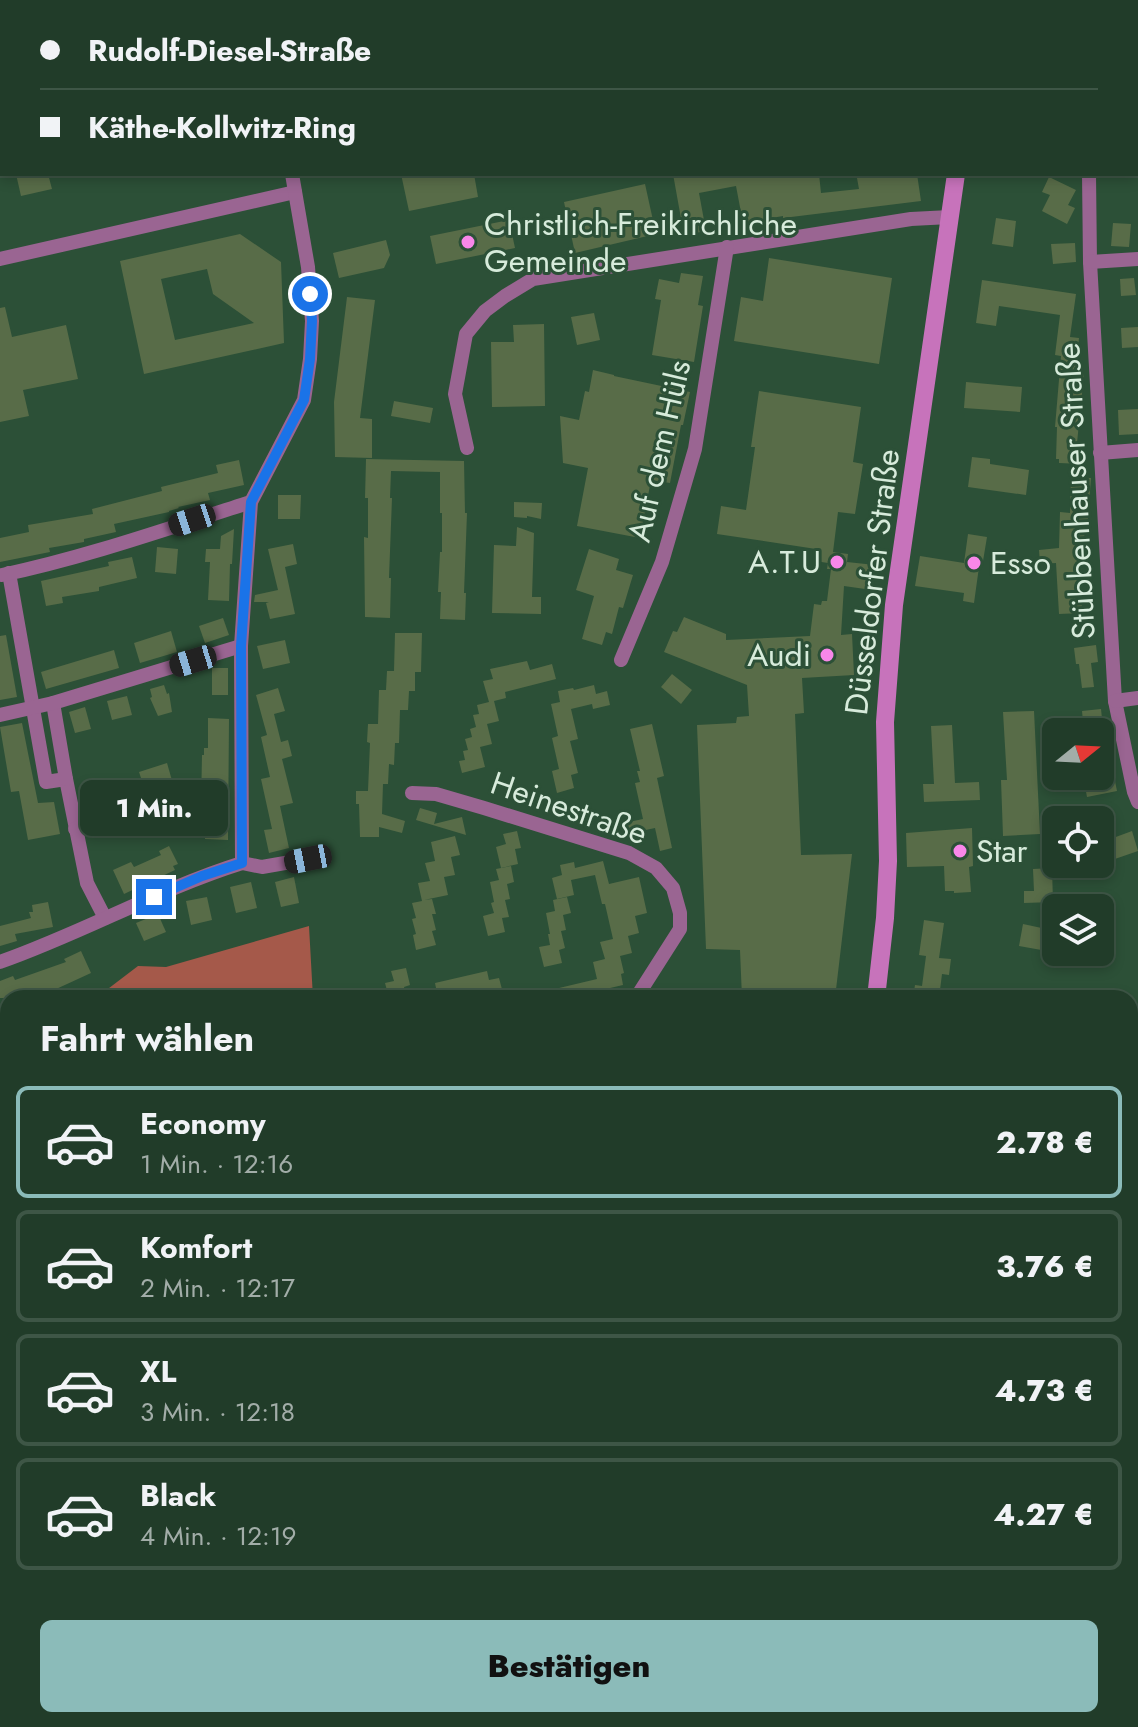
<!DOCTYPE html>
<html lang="de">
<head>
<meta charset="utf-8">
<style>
	:root { --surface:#213c29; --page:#294331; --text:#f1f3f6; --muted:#a2ada8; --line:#3e5646; --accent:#8bbbb9 }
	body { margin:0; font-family:Jost,sans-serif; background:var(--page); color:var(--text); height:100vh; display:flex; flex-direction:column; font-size:30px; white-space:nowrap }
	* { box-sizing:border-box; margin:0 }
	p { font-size:26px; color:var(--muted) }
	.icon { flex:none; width:44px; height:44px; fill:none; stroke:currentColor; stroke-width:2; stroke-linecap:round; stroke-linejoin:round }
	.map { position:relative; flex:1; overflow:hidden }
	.side { position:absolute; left:0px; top:990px; width:1138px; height:738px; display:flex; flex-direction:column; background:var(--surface); border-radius:24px 24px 0 0; box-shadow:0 4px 12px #0003,0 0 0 2px var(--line) }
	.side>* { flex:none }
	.hud { position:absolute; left:0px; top:0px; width:1138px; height:176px; box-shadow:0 4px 12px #0003,0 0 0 2px var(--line); display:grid; align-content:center; height:176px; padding:0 40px; background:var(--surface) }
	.needle { width:52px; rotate:72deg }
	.controls { position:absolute; left:1042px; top:718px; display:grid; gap:16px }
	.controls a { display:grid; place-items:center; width:72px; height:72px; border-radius:12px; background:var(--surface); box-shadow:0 4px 12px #0003,0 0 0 2px var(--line); font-size:40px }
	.end { position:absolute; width:36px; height:36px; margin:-18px; border:10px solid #1a73e8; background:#fff; box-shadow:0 0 0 4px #fff }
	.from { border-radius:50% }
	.bubble { position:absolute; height:56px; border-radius:12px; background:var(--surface); box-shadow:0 4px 12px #0003,0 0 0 2px var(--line); font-size:26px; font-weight:800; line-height:56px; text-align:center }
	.car { position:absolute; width:24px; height:48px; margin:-24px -12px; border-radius:10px; box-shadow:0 0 6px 2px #0007; background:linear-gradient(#222 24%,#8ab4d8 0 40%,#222 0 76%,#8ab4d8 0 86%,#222 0) }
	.hud b { display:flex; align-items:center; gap:28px; height:76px; font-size:30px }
	.hud b+b { border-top:2px solid var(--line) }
	.hud i { width:20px; height:20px; background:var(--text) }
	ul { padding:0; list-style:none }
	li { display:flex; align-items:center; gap:24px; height:112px; margin:0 16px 12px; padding:0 24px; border:4px solid var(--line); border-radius:12px }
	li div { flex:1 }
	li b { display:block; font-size:30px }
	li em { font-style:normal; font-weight:800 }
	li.current { border-color:var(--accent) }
	li>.icon { width:72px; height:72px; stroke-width:1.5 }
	h2 { padding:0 40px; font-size:36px; line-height:96px }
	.cta { display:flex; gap:16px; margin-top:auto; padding:16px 40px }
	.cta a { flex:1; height:92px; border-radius:12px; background:var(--accent); color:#111; font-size:32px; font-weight:800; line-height:92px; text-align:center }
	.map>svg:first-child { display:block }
	.green { fill:#a5594a }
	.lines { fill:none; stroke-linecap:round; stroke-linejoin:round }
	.stream { stroke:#1a3034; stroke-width:4 }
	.building { fill:#586c48; fill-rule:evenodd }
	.street { stroke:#9a6592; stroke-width:14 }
	.secondary { stroke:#c773bb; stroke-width:18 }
	.primary { stroke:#e97cda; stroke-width:20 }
	.route { stroke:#1a73e8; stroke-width:10 }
	.poi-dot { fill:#f987e9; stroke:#2c5037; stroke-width:3 }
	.labels { text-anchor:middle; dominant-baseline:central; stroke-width:6; stroke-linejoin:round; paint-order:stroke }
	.poi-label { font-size:32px; fill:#d7ebdb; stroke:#2c5037; text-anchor:start }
	.street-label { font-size:32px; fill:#d7ebdb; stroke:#2c5037 }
</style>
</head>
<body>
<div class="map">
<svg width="1138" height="1727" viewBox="0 0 1138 1727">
	<rect width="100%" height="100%" fill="#2c5037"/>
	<!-- green -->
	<g class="green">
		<path d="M309,926L313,998H96L138,966L166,967Z"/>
		<path d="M8,1059V1152L0,1158V1064Z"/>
	</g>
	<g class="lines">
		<!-- stream -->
		<path class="stream" d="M0,1158L8,1152"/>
	</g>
	<!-- building -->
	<g class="building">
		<path d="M16,174H48L52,189L21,196Z"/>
		<path d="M401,174H474L478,197L409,211Z"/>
		<path d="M673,174H819L821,193L859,189L857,178L890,174H917L921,201L783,218V216L743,223L736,186L699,193L706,231L684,235Z"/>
		<path d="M1049,177L1076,190L1068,205L1075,208L1067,224L1042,211L1050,195L1042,192Z"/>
		<path d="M645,184L656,234L575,253L564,202Z"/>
		<path d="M996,218L1016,221L1013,247L992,244Z"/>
		<path d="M509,220L515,248L436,264L430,236Z"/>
		<path d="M1113,223L1131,224L1129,247L1111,246Z"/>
		<path d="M240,234L281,262L284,343L144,374L120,261ZM207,269L213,294L254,323L175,340L161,279Z"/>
		<path d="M386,240L390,255L384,268L339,278L333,253Z"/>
		<path d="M1075,243L1076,262L1053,264L1051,244Z"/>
		<path d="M769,258L892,278L879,364L734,341L741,297L763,301Z"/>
		<path d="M681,273L703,276L698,305L703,306L694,362L652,355L661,300L655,299L659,279L679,283Z"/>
		<path d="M1134,278L1136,295L1121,296L1120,279Z"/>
		<path d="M982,280L1076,294L1070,337L1079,338L1075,374H1084L1077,443H1083L1082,464L1059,463V459H1056L1057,427H1055L1061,356L1055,355L1060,315L999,306L996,326L976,323Z"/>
		<path d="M347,297L375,300L360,418L372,419V458L335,457L334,402Z"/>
		<path d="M5,307L12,337L66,325L78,379L23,390L29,416L0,422V308Z"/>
		<path d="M594,313L600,340L577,345L571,317Z"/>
		<path d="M544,324L545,406L492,407L491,342H514L513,325Z"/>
		<path d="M1138,327V347L1122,348L1121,328Z"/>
		<path d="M593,370L614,375V376L690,392L683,425H681L670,483L651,480L640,538L577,526L588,468L563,463L560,416L579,420L585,391L589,392Z"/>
		<path d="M966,382L1022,387L1020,412L964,408Z"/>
		<path d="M759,391L861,407L853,462L863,464L855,514L838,512L833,552L848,554L847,562L875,565L872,590L844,586L841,635L852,634L854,675L802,678L804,713L795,714L801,855L852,854L835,998H742L740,950L706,949L697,725L736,723L737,717L749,716L747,685L664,652L673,631L677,632L684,617L726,634V640L810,636L814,604L821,605L822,601H827L831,569H827L828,563L815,561L816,549L717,534L721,506L746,510L755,447H751Z"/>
		<path d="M394,401L433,408L430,423L391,416Z"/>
		<path d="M1138,409V434L1119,435L1118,410Z"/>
		<path d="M972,457L990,459V464L1029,470L1026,495L968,487Z"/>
		<path d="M366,459L464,461L465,513H467L464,593H466L465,620L440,619L441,592H438L440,552H442V513H440V472L391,471L390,498H392L389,578H391L390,618L365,617L364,537L368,538V498H365Z"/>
		<path d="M239,460L244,485L208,493L210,500L178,507L179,508L169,511V512L114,524L116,532L84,539V542L49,548L50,552L0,562V538L29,532L28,525L93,514L92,509L162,491L161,487L218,473L216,465Z"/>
		<path d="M1071,477L1091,478L1087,530H1084L1086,562H1081L1082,613L1059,614L1056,563L1040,564L1039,550L1059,548L1060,512L1070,513Z"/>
		<path d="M278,495H301L300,519H278Z"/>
		<path d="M514,502L542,503L541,519L527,516V518L514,517Z"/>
		<path d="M517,527L534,533L532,597H541V614L492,613L494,545L516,546Z"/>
		<path d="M234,529L232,564H230L229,601L208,600L210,562H205L206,549H220L221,536Z"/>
		<path d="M968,534L987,537L982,567H979L974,603L963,601L964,593L915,586L920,556L964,563Z"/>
		<path d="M293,544L297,564L285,567L295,614L270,619L266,603L269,602H254L255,595L278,590L268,549Z"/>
		<path d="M157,547L178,549L176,574L155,572Z"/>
		<path d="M589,549L619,559L616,570L633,575L623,608L619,607L612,634L606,632L602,645L582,639L594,596L576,590Z"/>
		<path d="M132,557L137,578L99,587V591L62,597L63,603L46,606L41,581L109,566L108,562Z"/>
		<path d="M223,618L229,635L205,643L199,626Z"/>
		<path d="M171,631L177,652L140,663L134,643Z"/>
		<path d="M395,633H422L421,672H415V691H409L408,710H400L399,743H395L394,765L389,764L388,784H383L382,814L405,821L402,833L379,827V837H360L359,804H356V791H368L370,743L367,742L368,724H378L379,690H386L387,671H394Z"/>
		<path d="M6,635L17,697L0,700V636Z"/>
		<path d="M285,640L290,663L263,669L257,646Z"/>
		<path d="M1096,645L1098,662L1091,663L1094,687L1082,688L1079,664H1076L1074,648Z"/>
		<path d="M114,650L119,668L46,689L41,672Z"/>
		<path d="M527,661L530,670L552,664L556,679L505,692L506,698L494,701L499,721L487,724L492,744L480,747L485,767L462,773L459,761L465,760L463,751L468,750L465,739L472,737L470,729L476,727L473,715L479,714L477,705L489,702L483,681L493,679L490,669Z"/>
		<rect x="212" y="668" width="16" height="27"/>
		<path d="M672,674L692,690L681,704L661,687Z"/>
		<path d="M164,685L167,694L169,693L172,712L158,716L150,698L152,697L150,689Z"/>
		<path d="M594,685L596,694L607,691L610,705L593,709L592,704L571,709L578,739L570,741L578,773L571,775L574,788L557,793L552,771L559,769L552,738L558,736L551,704L560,702L558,691L573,688L574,690Z"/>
		<path d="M278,688L285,711L274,714L281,742L288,740L292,756L282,759L293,803L280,806L289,848L269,853L264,830L272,829L261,779L270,777L261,737L267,735L256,695Z"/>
		<path d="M127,696L132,715L112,720L107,701Z"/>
		<path d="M85,707L91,729L75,733L69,712Z"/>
		<path d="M1101,709L1103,728L1084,731L1082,711Z"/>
		<path d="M1034,711L1040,834L1003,836L1001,780H1007L1003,712Z"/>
		<path d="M208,718L229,719L228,840L205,839V805H201L202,755H204V748H208Z"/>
		<path d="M22,723L38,803L54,802L60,834L28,840L19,791L11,792L0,727Z"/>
		<path d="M652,724L664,776L657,778L672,848L660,851L655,828L627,834L624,823L643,819L635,783L640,782L637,771H640L630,729Z"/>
		<path d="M952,725L955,783L979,782L980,800L924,802L923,784H934L931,726Z"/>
		<path d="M1100,735H1106L1117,791L1087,797L1083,776H1100Z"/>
		<path d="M167,763L173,784L146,793L139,772Z"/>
		<path d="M420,808L437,813L434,824L462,817L466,835L416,820Z"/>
		<path d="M972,828L973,866L969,867L971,892L954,893V891H945L944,866L907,867L906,833Z"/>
		<path d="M517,831L521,848L515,849L518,864L501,868L496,847L506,844L503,834Z"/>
		<path d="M1132,831L1138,851L1112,860L1105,841Z"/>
		<path d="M455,836L460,855L451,857L455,875L444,877L448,895L424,900L432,899L436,914H432L436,930L432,931L436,945L416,950L413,935L416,934L412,919L416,918L412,903L422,901L418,883L430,881L425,863L435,861L431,842Z"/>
		<path d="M169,846L178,864L173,866L175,870L124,894L113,870L131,862L134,867L161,855L159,851Z"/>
		<path d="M603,861L609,884L639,877L647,913L635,916L639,933L628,936L632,953L620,956L624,973L621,974L623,985L567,998H539L538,993L597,979L593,962L605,959L600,942L613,939L605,904H602L595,875L571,880L574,895L557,899L552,878L562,875L560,865L574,862L575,868Z"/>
		<path d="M511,866L514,882L507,884L510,899L505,900L509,917L502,918L505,932L488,936L483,916L494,913L491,903L494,902L490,882L499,880L496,869Z"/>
		<path d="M1052,868L1053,902L1024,903V891H1034L1033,869Z"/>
		<path d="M294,877L299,903L281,907L275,882Z"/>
		<path d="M251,882L257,908L236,913L230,887Z"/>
		<path d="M207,897L212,920L191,925L186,901Z"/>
		<path d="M567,897L571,913L563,915L566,930L561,931L565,948L559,950L562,963L544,967L539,947L550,945L548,934H550L546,913L555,911L553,900Z"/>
		<path d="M48,902L53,927L15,934L17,941L0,946V926L31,918L29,912H33L32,905Z"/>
		<path d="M158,914L166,932L144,941L136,923Z"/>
		<path d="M924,920L944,923L939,958L951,959L949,975L942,974L939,998H913L915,985L922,986L926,956L919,955Z"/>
		<path d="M1023,924L1051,930L1047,951L1019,946Z"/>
		<path d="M81,951L91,973L54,990V992L38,998H0V981L13,976L15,980L66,962L64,959Z"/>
		<path d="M406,968L410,985L404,987L406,998H389L385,983L394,981L391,971Z"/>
		<path d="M487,971L489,980L499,978L503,993L479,998H438L435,983Z"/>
	</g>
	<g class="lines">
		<!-- street -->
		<g class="street">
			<path d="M217,0L218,2"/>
			<path d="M241,0L242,2"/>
			<path d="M1093,2V0"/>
			<path d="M1136,62L1138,63"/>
			<path d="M1089,174L1090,262L1115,701L1134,792L1138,802"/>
			<path d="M0,259L295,192"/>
			<path d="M1090,262L1138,259"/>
			<path d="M467,448L455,394L466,334L485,311L505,296L533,279L911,219L950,217"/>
			<path d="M1100,453L1138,450"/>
			<path d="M9,573L46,782L66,779L87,883L105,918"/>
			<path d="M2,575C87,557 169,528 251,502"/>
			<path d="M621,660L662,562L695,449L727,247"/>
			<path d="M1115,701L1138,698"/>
			<path d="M53,703L66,779"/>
			<path d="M0,715L53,703L241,646"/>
			<path d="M412,793L436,794L484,808L629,853L656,868L673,888L680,913V929L636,998"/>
			<path d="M75,829L140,809"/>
			<path d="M242,863L262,867L308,859"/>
			<path d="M0,962C83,933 159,889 242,863L241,646L251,502L304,400L310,359L312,321L308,267L292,174"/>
			<path d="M0,1542L8,1540"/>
			<path d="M0,1676L8,1675"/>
			<path d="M317,1727L321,1720"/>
		</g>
		<!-- secondary -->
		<g class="secondary">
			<path d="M976,0V2"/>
			<path d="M876,998L885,918L888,861L885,722L894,605L956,174"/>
			<path d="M1130,1356L1138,1357"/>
			<path d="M0,1453L8,1452"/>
			<path d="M804,1727L805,1720"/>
		</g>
		<!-- primary -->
		<g class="primary">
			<path d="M68,2L76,0"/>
			<path d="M0,19H2"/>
		</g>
	</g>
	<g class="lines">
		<!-- route -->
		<path class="route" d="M154,897L202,876L242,863L241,646L251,502L304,400L310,359L312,321L310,294"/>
	</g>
	<!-- markers -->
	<g class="poi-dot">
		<circle cx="468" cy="242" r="8"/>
		<circle cx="837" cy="562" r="8"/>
		<circle cx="974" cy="563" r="8"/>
		<circle cx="827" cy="655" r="8"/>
		<circle cx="960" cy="851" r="8"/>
	</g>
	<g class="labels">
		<!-- poi labels -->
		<g class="poi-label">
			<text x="484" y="224">Christlich-Freikirchliche<tspan x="484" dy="37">Gemeinde</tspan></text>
			<text x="821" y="562" text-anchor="end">A.T.U</text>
			<text x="990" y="563">Esso</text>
			<text x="811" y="655" text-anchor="end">Audi</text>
			<text x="976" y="851">Star</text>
		</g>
		<!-- street labels -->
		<g class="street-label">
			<text transform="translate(659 451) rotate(-77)">Auf dem Hüls</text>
			<text transform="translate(1076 491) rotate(-93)">Stübbenhauser Straße</text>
			<text transform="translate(872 582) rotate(-83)">Düsseldorfer Straße</text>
			<text transform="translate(569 808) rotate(19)">Heinestraße</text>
		</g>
	</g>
</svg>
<div class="controls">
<a><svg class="needle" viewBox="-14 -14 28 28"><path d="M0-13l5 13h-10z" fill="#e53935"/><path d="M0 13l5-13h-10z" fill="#a2ada8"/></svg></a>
<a><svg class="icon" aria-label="locate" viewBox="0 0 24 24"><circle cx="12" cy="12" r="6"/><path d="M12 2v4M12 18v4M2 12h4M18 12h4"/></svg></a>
<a><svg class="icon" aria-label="layers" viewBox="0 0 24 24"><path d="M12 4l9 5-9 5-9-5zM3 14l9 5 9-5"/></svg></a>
</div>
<i class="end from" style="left:310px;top:294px"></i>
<i class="end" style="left:154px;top:897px"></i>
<div class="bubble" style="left:80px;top:780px;width:148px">1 Min.</div>
<i class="car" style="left:192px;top:520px;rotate:252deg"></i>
<i class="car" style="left:193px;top:661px;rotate:253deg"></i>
<i class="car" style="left:308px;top:859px;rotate:259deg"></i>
<div class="hud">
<b><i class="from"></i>Rudolf-Diesel-Straße</b>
<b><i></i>Käthe-Kollwitz-Ring</b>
</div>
<section class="side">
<h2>Fahrt wählen</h2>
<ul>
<li class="current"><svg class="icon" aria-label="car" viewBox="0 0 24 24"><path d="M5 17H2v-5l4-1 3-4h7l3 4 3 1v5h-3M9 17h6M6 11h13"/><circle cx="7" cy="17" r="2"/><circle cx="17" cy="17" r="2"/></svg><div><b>Economy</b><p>1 Min. · 12:16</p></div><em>2.78 €</em></li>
<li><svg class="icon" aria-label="car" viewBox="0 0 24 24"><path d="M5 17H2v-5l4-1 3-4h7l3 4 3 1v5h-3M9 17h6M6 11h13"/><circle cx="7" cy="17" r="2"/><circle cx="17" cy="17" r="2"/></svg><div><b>Komfort</b><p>2 Min. · 12:17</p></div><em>3.76 €</em></li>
<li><svg class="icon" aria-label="car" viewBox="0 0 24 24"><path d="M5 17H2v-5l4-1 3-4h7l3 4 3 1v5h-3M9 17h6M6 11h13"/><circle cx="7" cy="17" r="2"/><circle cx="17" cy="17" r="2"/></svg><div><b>XL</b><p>3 Min. · 12:18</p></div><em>4.73 €</em></li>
<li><svg class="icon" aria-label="car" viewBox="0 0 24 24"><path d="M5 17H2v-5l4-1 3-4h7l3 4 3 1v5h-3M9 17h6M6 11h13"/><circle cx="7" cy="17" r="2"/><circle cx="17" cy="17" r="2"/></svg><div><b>Black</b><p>4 Min. · 12:19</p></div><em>4.27 €</em></li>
</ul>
<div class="cta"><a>Bestätigen</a></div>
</section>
</div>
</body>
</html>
